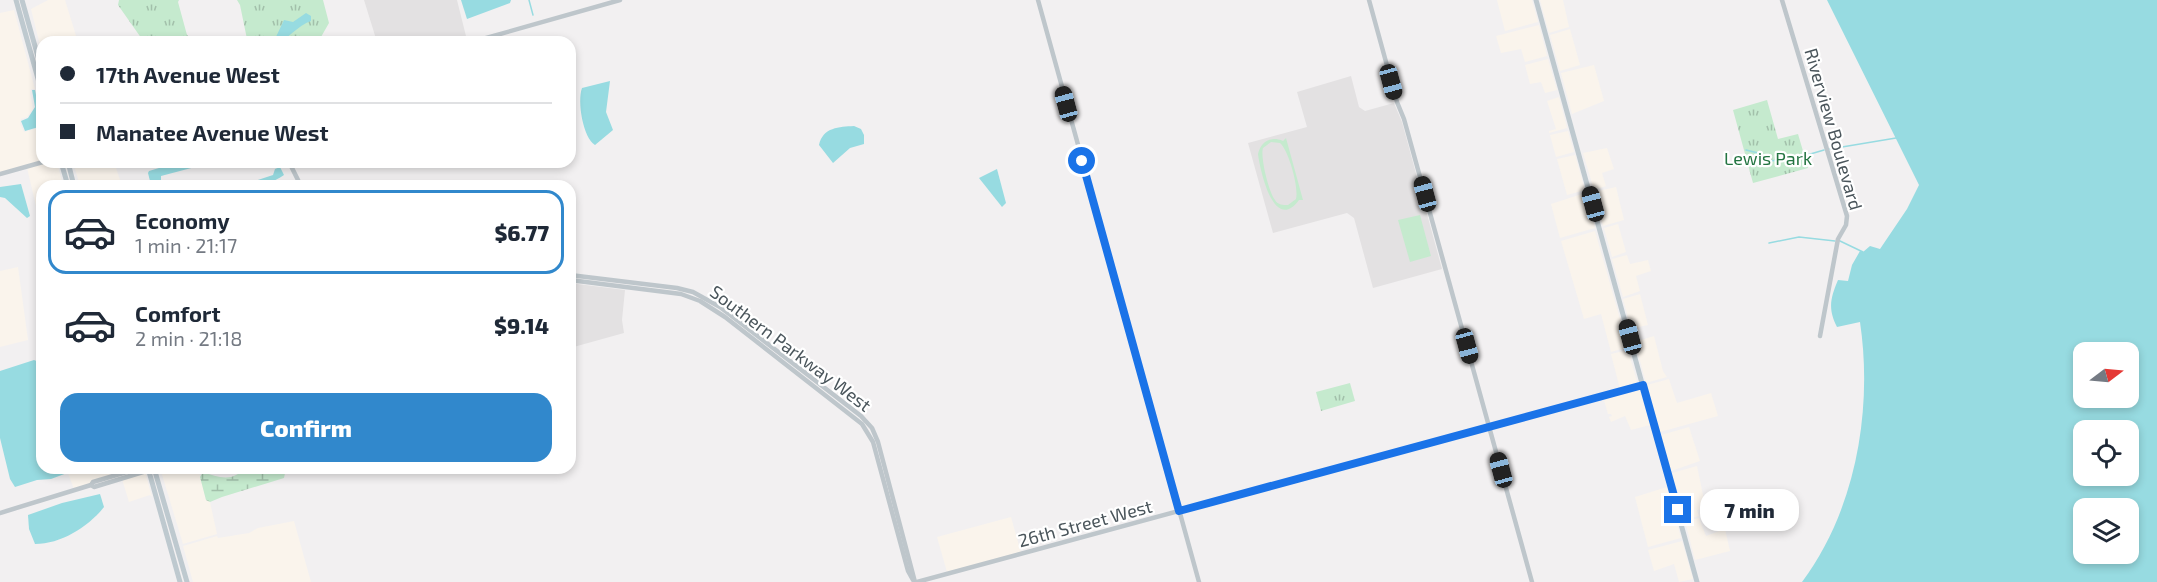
<!DOCTYPE html>
<html lang="en">
<head>
<meta charset="utf-8">
<style>
	:root { --surface:#fff; --page:#f2f2f3; --text:#1f2937; --muted:#747a83; --line:#e0e1e3; --accent:#3188cc }
	body { margin:0; font-family:"Exo 2",sans-serif; background:var(--page); color:var(--text); height:100vh; display:flex; flex-direction:column; font-size:22px; white-space:nowrap }
	* { box-sizing:border-box; margin:0 }
	p { font-size:20px; color:var(--muted) }
	.icon { flex:none; width:33px; height:33px; fill:none; stroke:currentColor; stroke-width:2; stroke-linecap:round; stroke-linejoin:round }
	.map { position:relative; flex:1; overflow:hidden }
	.side { position:absolute; left:36px; top:180px; width:540px; height:294px; display:flex; flex-direction:column; background:var(--surface); border-radius:18px; box-shadow:0 3px 9px #0003 }
	.side>* { flex:none }
	.guide { position:absolute; left:36px; top:36px; width:540px; height:132px; border-radius:18px; box-shadow:0 3px 9px #0003; display:grid; align-content:center; height:132px; padding:0 24px; background:var(--surface) }
	.needle { width:39px; rotate:74deg }
	.controls { position:absolute; left:2073px; top:342px; display:grid; gap:12px }
	.controls a { display:grid; place-items:center; width:66px; height:66px; border-radius:12px; background:var(--surface); box-shadow:0 3px 9px #0003; font-size:30px }
	.end { position:absolute; width:27px; height:27px; margin:-14px; border:8px solid #1a73e8; background:#fff; box-shadow:0 0 0 3px #fff }
	.from { border-radius:50% }
	.bubble { position:absolute; height:42px; border-radius:18px; background:var(--surface); box-shadow:0 3px 9px #0003; font-size:20px; font-weight:800; line-height:42px; text-align:center }
	.car { position:absolute; width:18px; height:36px; margin:-18px -9px; border-radius:8px; box-shadow:0 0 4px 2px #0007; background:linear-gradient(#222 24%,#8ab4d8 0 40%,#222 0 76%,#8ab4d8 0 86%,#222 0) }
	.guide b { display:flex; align-items:center; gap:21px; height:57px; font-size:22px }
	.guide b+b { border-top:2px solid var(--line) }
	.guide i { width:15px; height:15px; background:var(--text) }
	ul { padding:10px 0 0; list-style:none }
	li { display:flex; align-items:center; gap:18px; height:84px; margin:0 12px 9px; padding:0 12px; border:3px solid transparent; border-radius:18px }
	li div { flex:1 }
	li b { display:block; font-size:22px }
	li em { font-style:normal; font-weight:800 }
	li.active { border-color:var(--accent) }
	li>.icon { width:54px; height:54px; stroke-width:1.5 }
	.primary-button { display:flex; gap:12px; margin-top:auto; padding:12px 24px }
	.primary-button a { flex:1; height:69px; border-radius:18px; background:var(--accent); color:#fff; font-size:24px; font-weight:800; line-height:69px; text-align:center }
	.map>svg:first-child { display:block }
	.commercial { fill:#faf4ec }
	.education { fill:#e3e1e2 }
	.grass { fill:url(#grass-tufts) }
	.wetland { fill:url(#wetland-marsh) }
	.pitch { fill:#c5eace; fill-rule:evenodd }
	.water { fill:#97dbe1; fill-rule:evenodd }
	.lines { fill:none; stroke-linecap:round; stroke-linejoin:round }
	.stream { stroke:#97dbe1; stroke-width:1.5 }
	.tertiary { stroke:#bec6cb; stroke-width:4.5 }
	.secondary { stroke:#bec9cf; stroke-width:5 }
	.route { stroke:#1a73e8; stroke-width:8 }
	.labels { text-anchor:middle; dominant-baseline:central; stroke-width:4.5; stroke-linejoin:round; paint-order:stroke }
	.street-label { font-size:18px; fill:#4a555b; stroke:#fff }
	.park-label { font-size:18px; fill:#237441; stroke:#fff }
</style>
</head>
<body>
<div class="map">
<svg width="2157" height="582" viewBox="0 0 2157 582">
	<defs>
		<pattern id="grass-tufts" width="24" height="20" patternUnits="userSpaceOnUse" patternTransform="scale(1.5)"><rect width="24" height="20" fill="#c5eace"/><path d="M3 7l-1-3M5 7V3M7 7l1-3M15 17l-1-3M17 17v-4M19 17l1-3" fill="none" stroke="#a2c0aa"/></pattern>
		<pattern id="wetland-marsh" width="20" height="14" patternUnits="userSpaceOnUse" patternTransform="scale(1.5)"><rect width="20" height="14" fill="#c5eace"/><path d="M1 5h8M5 5V1M11 12h8M15 12V8" fill="none" stroke="#a2c0aa"/></pattern>
	</defs>
	<rect width="100%" height="100%" fill="#f2f0f1"/>
	<!-- commercial -->
	<g class="commercial">
		<path d="M48,0H65L78,42H42V53L31,9Z"/>
		<path d="M1497,0H1532L1538,22L1505,31Z"/>
		<path d="M1540,0H1563L1569,27L1549,33Z"/>
		<path d="M14,10L35,89H31L30,93L33,109L27,117L21,119L20,123L24,132L42,127V161L0,172V13Z"/>
		<path d="M1539,25L1547,56L1525,62L1521,49L1501,53L1496,36Z"/>
		<path d="M1570,29L1580,65L1560,71L1550,35Z"/>
		<path d="M1548,59L1557,90L1545,93L1541,82L1530,84L1525,65Z"/>
		<path d="M1594,65L1604,101L1572,114L1561,73Z"/>
		<path d="M1559,97L1567,128L1549,133V131L1556,129L1547,101Z"/>
		<path d="M1568,131L1574,152L1556,157L1550,135Z"/>
		<path d="M1607,148L1614,169L1602,173L1606,186L1594,190L1583,153Z"/>
		<path d="M1575,155L1585,190L1567,195L1557,159Z"/>
		<path d="M48,162H57L63,186H42V231L27,168Z"/>
		<path d="M73,162H114L122,186H80Z"/>
		<path d="M1616,187L1624,220L1603,226L1594,192Z"/>
		<path d="M1585,193L1595,228L1560,238L1551,204Z"/>
		<path d="M1618,224L1626,252L1612,257L1604,228Z"/>
		<path d="M1595,231L1628,347L1611,352L1601,314L1584,319L1561,241Z"/>
		<path d="M1627,255L1630,264L1648,260L1651,271L1636,276L1640,291L1623,297L1612,259Z"/>
		<path d="M18,267L28,340L0,347V271Z"/>
		<path d="M1640,294L1648,325L1634,328L1637,338L1634,339L1623,299Z"/>
		<path d="M1654,336L1663,371L1667,377L1646,383L1635,342Z"/>
		<path d="M1628,350L1638,385L1620,389L1611,354Z"/>
		<path d="M1669,379L1677,403L1711,393L1718,416L1660,432L1647,385Z"/>
		<path d="M1639,388L1650,425L1631,430L1625,416L1611,422L1609,417L1612,416L1611,414H1608L1603,397Z"/>
		<path d="M1689,427L1700,461L1671,471L1661,435Z"/>
		<path d="M1697,466L1706,509L1697,510L1699,516L1685,519L1672,473Z"/>
		<path d="M66,468H144V470L74,489Z"/>
		<path d="M160,468H198L206,500L210,502L217,534L183,544Z"/>
		<path d="M145,472L152,497L150,495L129,502L122,479Z"/>
		<path d="M1667,487L1681,538L1648,547L1635,497Z"/>
		<path d="M1011,517L1021,553L947,572L937,537Z"/>
		<path d="M1699,518L1706,536L1725,529L1730,551L1695,560L1685,521Z"/>
		<path d="M294,521L311,582H193L183,546L217,536L218,538L249,533L258,528Z"/>
		<path d="M1682,541L1693,579L1679,582L1674,564L1654,571L1648,550Z"/>
	</g>
	<!-- education -->
	<g class="education">
		<path d="M364,0H457L467,40L461,42H377Z"/>
		<path d="M1351,76L1359,107L1365,111L1394,103L1402,122L1442,269L1373,288L1354,218L1347,213L1273,233L1248,143L1307,127L1297,92Z"/>
		<path d="M570,283L625,290L622,320L624,333L570,348Z"/>
	</g>
	<!-- grass -->
	<g class="grass">
		<path d="M119,0H179L178,2L187,35L195,42H144L118,5Z"/>
		<path d="M237,0H323L329,23L321,37L313,42H250L247,39L240,5Z"/>
		<path d="M1767,100L1778,139L1798,134L1808,168L1753,183L1733,110Z"/>
		<path d="M1350,383L1355,401L1321,411L1316,392Z"/>
	</g>
	<!-- wetland -->
	<path class="wetland" d="M240,468H286L284,478L222,497L210,502L206,500L200,477L203,472C215,476 227,481 238,474Z"/>
	<!-- pitch -->
	<g class="pitch">
		<path d="M1286,138L1303,200H1299C1274,234 1260,170 1258,154C1261,141 1271,136 1283,141ZM1271,142L1280,143C1289,151 1299,188 1296,199L1288,205C1283,205 1278,205 1275,200C1269,193 1260,157 1263,148Z"/>
		<path d="M1420,215L1431,256L1410,262L1398,220Z"/>
	</g>
	<!-- water -->
	<g class="water">
		<path d="M461,0H511L510,3L467,19Z"/>
		<path d="M1827,0H2157V582H1802C1856,510 1873,409 1860,322L1837,327C1828,309 1830,299 1838,280L1848,281L1852,265L1860,251L1863,252L1870,246L1880,249L1907,209L1919,185ZM2084,352H2128V398H2084ZM2084,430H2128V476H2084ZM2084,508H2128V554H2084Z"/>
		<path d="M306,13L311,16V21C298,25 287,40 279,42C274,43 268,42 263,42L275,39L284,20L293,22Z"/>
		<path d="M610,81L606,112L613,130L595,145C583,138 577,101 582,88Z"/>
		<path d="M32,90H35L36,95L42,126L25,131L21,121L28,118L35,107Z"/>
		<path d="M854,126L861,129L864,135V144L850,148L833,163L819,145C823,127 839,127 854,126Z"/>
		<path d="M179,162H214L161,176V183L155,186L151,185L148,173L149,171Z"/>
		<path d="M280,167L284,175C269,185 257,186 239,186L273,175L275,169Z"/>
		<path d="M997,169L1006,203L1002,207L979,178Z"/>
		<path d="M21,184L30,216L27,218L5,198L0,197V187Z"/>
		<path d="M34,360L39,362L38,364L42,381V468H66L67,473L51,479L37,480L15,487L10,479L0,438V371Z"/>
		<path d="M100,494L104,507C88,527 61,544 35,544L29,529L28,515L62,503Z"/>
	</g>
	<g class="lines">
		<!-- stream -->
		<g class="stream">
			<path d="M529,0L533,15"/>
			<path d="M1830,149L1896,138"/>
			<path d="M1746,150L1758,153L1771,161L1807,155L1824,150"/>
			<path d="M1840,241L1863,252"/>
			<path d="M1769,243L1799,237L1835,241"/>
		</g>
		<!-- tertiary -->
		<g class="tertiary">
			<path d="M1038,0L1199,582"/>
			<path d="M1369,0L1397,102L1404,119L1532,582"/>
			<path d="M1782,0L1847,216L1846,225L1838,239L1820,336"/>
			<path d="M472,42L620,0"/>
			<path d="M289,162L301,186"/>
			<path d="M0,174L43,162"/>
			<path d="M570,275L677,288L693,292L720,307L861,416L872,428L878,442L915,582"/>
			<path d="M570,280L681,294L700,301L725,317L862,424L873,442L908,571L913,580"/>
			<path d="M91,485L94,487L143,472L144,469L150,468"/>
			<path d="M0,513L91,485L93,482L140,468"/>
			<path d="M917,582L1643,385"/>
		</g>
		<!-- secondary -->
		<g class="secondary">
			<path d="M16,0L42,93"/>
			<path d="M22,0L42,71"/>
			<path d="M1536,0L1697,582"/>
			<path d="M61,162L68,186"/>
			<path d="M68,162L74,186"/>
			<path d="M148,468L180,582"/>
			<path d="M154,468L187,582"/>
		</g>
	</g>
	<g class="lines">
		<!-- route -->
		<path class="route" d="M1082,161L1179,511L1643,385L1678,510"/>
	</g>
	<g class="labels">
		<!-- street labels -->
		<g class="street-label">
			<text transform="translate(1834 129) rotate(74)">Riverview Boulevard</text>
			<text transform="translate(791 348) rotate(37)">Southern Parkway West</text>
			<text transform="translate(1085 523) rotate(-15)">26th Street West</text>
		</g>
		<!-- park labels -->
		<g class="park-label">
			<text x="1768" y="158">Lewis Park</text>
		</g>
	</g>
</svg>
<div class="controls">
<a><svg class="needle" viewBox="-14 -14 28 28"><path d="M0-13l5 13h-10z" fill="#e53935"/><path d="M0 13l5-13h-10z" fill="#747a83"/></svg></a>
<a><svg class="icon" aria-label="locate" viewBox="0 0 24 24"><circle cx="12" cy="12" r="6"/><path d="M12 2v4M12 18v4M2 12h4M18 12h4"/></svg></a>
<a><svg class="icon" aria-label="layers" viewBox="0 0 24 24"><path d="M12 4l9 5-9 5-9-5zM3 14l9 5 9-5"/></svg></a>
</div>
<i class="end from" style="left:1082px;top:161px"></i>
<i class="end" style="left:1678px;top:510px"></i>
<div class="bubble" style="left:1700px;top:489px;width:99px">7 min</div>
<i class="car" style="left:1391px;top:82px;rotate:165deg"></i>
<i class="car" style="left:1066px;top:104px;rotate:345deg"></i>
<i class="car" style="left:1425px;top:194px;rotate:345deg"></i>
<i class="car" style="left:1593px;top:204px;rotate:345deg"></i>
<i class="car" style="left:1630px;top:337px;rotate:345deg"></i>
<i class="car" style="left:1467px;top:346px;rotate:165deg"></i>
<i class="car" style="left:1501px;top:470px;rotate:345deg"></i>
<div class="guide">
<b><i class="from"></i>17th Avenue West</b>
<b><i></i>Manatee Avenue West</b>
</div>
<section class="side">
<ul>
<li class="active"><svg class="icon" aria-label="car" viewBox="0 0 24 24"><path d="M5 17H2v-5l4-1 3-4h7l3 4 3 1v5h-3M9 17h6M6 11h13"/><circle cx="7" cy="17" r="2"/><circle cx="17" cy="17" r="2"/></svg><div><b>Economy</b><p>1 min · 21:17</p></div><em>$6.77</em></li>
<li><svg class="icon" aria-label="car" viewBox="0 0 24 24"><path d="M5 17H2v-5l4-1 3-4h7l3 4 3 1v5h-3M9 17h6M6 11h13"/><circle cx="7" cy="17" r="2"/><circle cx="17" cy="17" r="2"/></svg><div><b>Comfort</b><p>2 min · 21:18</p></div><em>$9.14</em></li>
</ul>
<div class="primary-button"><a>Confirm</a></div>
</section>
</div>
</body>
</html>
